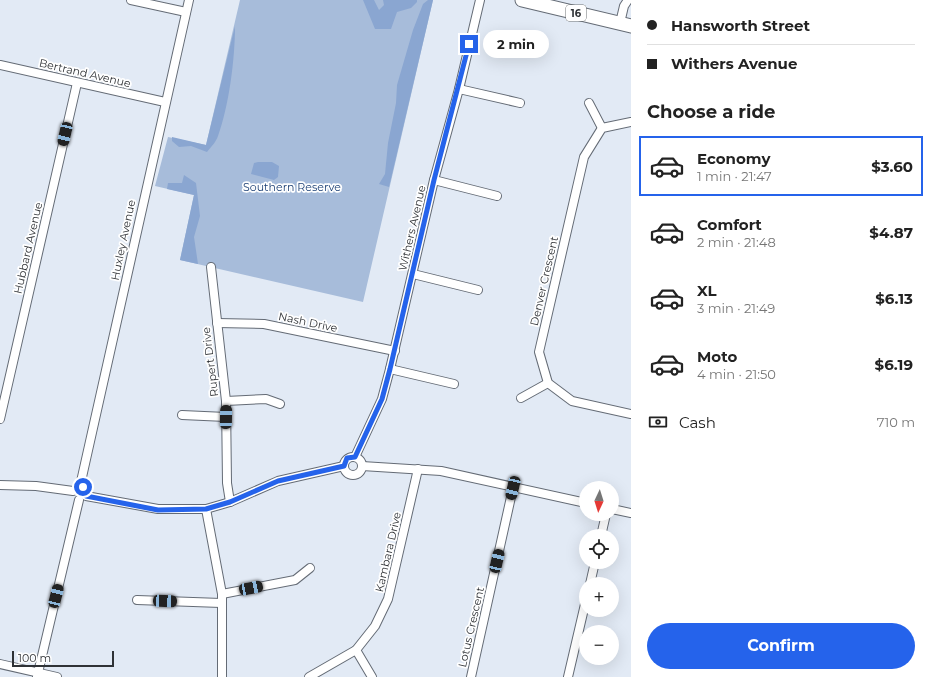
<!DOCTYPE html>
<html lang="en">
<head>
<meta charset="utf-8">
<style>
	:root { --surface:#fff; --page:#f6f6f6; --text:#222; --muted:#767676; --line:#e0e0e0; --accent:#2563eb }
	body { margin:0; font-family:Montserrat,sans-serif; background:var(--page); color:var(--text); height:100vh; display:flex; flex-direction:column; font-size:15px; white-space:nowrap }
	* { box-sizing:border-box; margin:0 }
	p { font-size:13px; color:var(--muted) }
	.icon { flex:none; width:22px; height:22px; fill:none; stroke:currentColor; stroke-width:2; stroke-linecap:round; stroke-linejoin:round }
	.map { position:relative; flex:1; overflow:hidden }
	.side { display:flex; flex-direction:column; background:var(--surface); width:300px }
	.side>* { flex:none }
	.top-card { display:grid; align-content:center; height:88px; padding:0 16px; background:var(--surface) }
	.needle { width:26px; rotate:184deg }
	.buttons { position:absolute; left:579px; top:481px; display:grid; gap:8px }
	.buttons a { display:grid; place-items:center; width:40px; height:40px; border-radius:50%; background:var(--surface); box-shadow:0 4px 16px #0002; font-size:20px }
	.scale { position:absolute; left:12px; bottom:10px; width:102px; box-sizing:border-box; padding-left:4px; border:2px solid #2f3236; border-top:0; font-size:11px; line-height:14px; white-space:nowrap; color:#2f3236; -webkit-text-stroke:3px #fff; paint-order:stroke }
	.end { position:absolute; width:18px; height:18px; margin:-9px; border:5px solid #2563eb; background:#fff; box-shadow:0 0 0 2px #fff }
	.from { border-radius:50% }
	.bubble { position:absolute; height:28px; border-radius:14px; background:var(--surface); box-shadow:0 4px 16px #0002; font-size:13px; font-weight:700; line-height:28px; text-align:center }
	.car { position:absolute; width:12px; height:24px; margin:-12px -6px; border-radius:5px; box-shadow:0 0 3px 1px #0007; background:linear-gradient(#222 24%,#8ab4d8 0 40%,#222 0 76%,#8ab4d8 0 86%,#222 0) }
	.top-card b { display:flex; align-items:center; gap:14px; height:38px; font-size:15px }
	.top-card b+b { border-top:1px solid var(--line) }
	.top-card i { width:10px; height:10px; background:var(--text) }
	ul { padding:0; list-style:none }
	li { display:flex; align-items:center; gap:12px; height:60px; margin:0 8px 6px; padding:0 8px; border:2px solid transparent; border-radius:0px }
	li div { flex:1 }
	li b { display:block; font-size:15px }
	li em { font-style:normal; font-weight:700 }
	li.active { border-color:var(--accent) }
	li>.icon { width:36px; height:36px; stroke-width:1.5 }
	h2 { padding:0 16px; font-size:18px; line-height:48px }
	.pay { display:flex; align-items:center; gap:10px; height:44px; padding:0 16px; font-size:15px }
	.pay p { margin-inline-start:auto }
	.action { display:flex; gap:8px; margin-top:auto; padding:8px 16px }
	.action a { flex:1; height:46px; border-radius:24px; background:var(--accent); color:#fff; font-size:16px; font-weight:700; line-height:46px; text-align:center }
	main { display:flex; flex:1; min-height:0 }
	.map>svg:first-child { display:block }
	.green { fill:#a7bcda }
	.forest { fill:#8aa6d1 }
	.lines { fill:none; stroke-linecap:round; stroke-linejoin:round }
	.minor-casing { stroke:#646b75; stroke-width:10 }
	.primary-casing { stroke:#646b75; stroke-width:15 }
	.minor { stroke:#fff; stroke-width:8 }
	.primary { stroke:#fff; stroke-width:13 }
	.route { stroke:#2563eb; stroke-width:5 }
	.labels { text-anchor:middle; dominant-baseline:central; stroke-width:3.5; stroke-linejoin:round; paint-order:stroke }
	.shield { fill:#fff; stroke:#6d7072; stroke-width:1 }
	.shield-label { font-size:10px; font-weight:bold; fill:#2f3236 }
	.street-label { font-size:11px; fill:#2f3236; stroke:#fff }
	.park-label { font-size:11px; fill:#1b3f74; stroke:#fff }
</style>
</head>
<body>
<main>
<div class="map">
<svg width="631" height="677" viewBox="0 0 631 677">
	<rect width="100%" height="100%" fill="#e2eaf5"/>
	<!-- green -->
	<path class="green" d="M240,0H433L363,302L180,260L194,195L155,186L168,137L206,145Z"/>
	<!-- forest -->
	<g class="forest">
		<path d="M363,0H374L379,10L384,5L383,0H417V2L411,8L397,12L391,29H375Z"/>
		<path d="M428,0H433L389,187L379,184L385,174L388,143L396,103L397,85L413,30L423,4Z"/>
		<path d="M235,26C235,59 229,106 218,136C216,142 211,147 207,152L191,146L179,147L172,141V137L206,145Z"/>
		<path d="M258,162H272L279,166L278,177L274,180L251,174L254,163Z"/>
		<path d="M184,175L196,183L200,216L194,237L198,264L180,260L194,195L167,189L168,183H182Z"/>
	</g>
	<g class="lines">
		<!-- minor casing -->
		<g class="minor-casing">
			<g id="minor">
				<path d="M131,0L186,12"/>
				<path d="M620,23L624,6L628,0"/>
				<path d="M0,65L165,102"/>
				<path d="M459,89L520,103"/>
				<path d="M589,103L602,128"/>
				<path d="M631,122L602,128L584,157L539,352L548,383L572,401L631,414"/>
				<path d="M434,180L497,196"/>
				<path d="M211,267L226,401L227,483L230,502"/>
				<path d="M413,274L478,290"/>
				<path d="M217,323L264,324L395,351"/>
				<path d="M390,369L454,384"/>
				<path d="M521,398L548,383"/>
				<path d="M226,401L266,399L280,404"/>
				<path d="M182,415L226,417"/>
				<path d="M0,419L77,83"/>
				<path d="M355,457L382,399L390,369L434,180L459,89L480,0"/>
				<circle cx="353" cy="466" r="9"/>
				<path d="M362,466L441,471L586,503"/>
				<path d="M0,485L36,486L73,491"/>
				<path d="M80,486L189,0"/>
				<path d="M86,496L158,509H206L230,502L278,481L344,466"/>
				<path d="M206,509L222,594V677"/>
				<path d="M612,509L631,513"/>
				<path d="M601,536L606,514"/>
				<path d="M590,584L595,562"/>
				<path d="M222,594L295,580L310,568"/>
				<path d="M137,600L221,603"/>
				<path d="M356,650L372,677"/>
				<path d="M0,664L57,677"/>
				<path d="M37,677L79,500"/>
				<path d="M309,677L356,650L375,626L388,599L418,469"/>
				<path d="M471,677L513,488"/>
				<path d="M568,677L586,600"/>
			</g>
		</g>
		<!-- primary casing -->
		<g class="primary-casing">
			<path id="primary" d="M522,0L631,26"/>
		</g>
		<!-- minor -->
		<use href="#minor" class="minor"/>
		<!-- primary -->
		<use href="#primary" class="primary"/>
	</g>
	<g class="lines">
		<!-- route -->
		<path class="route" d="M83,487L86,491V496L158,510L206,509L230,502L278,481L344,466L347,458L355,457L382,399L390,369L434,180L469,44"/>
	</g>
	<g class="labels">
		<!-- shield labels -->
		<rect class="shield" x="566" y="5" width="20" height="16" rx="3"/>
		<g class="shield-label">
			<text x="576" y="13">16</text>
		</g>
		<!-- street labels -->
		<g class="street-label">
			<text transform="translate(85 73) rotate(13)">Bertrand Avenue</text>
			<text transform="translate(412 228) rotate(-77)">Withers Avenue</text>
			<text transform="translate(123 240) rotate(-78)">Huxley Avenue</text>
			<text transform="translate(28 248) rotate(-77)">Hubbard Avenue</text>
			<text transform="translate(544 281) rotate(-77)">Denver Crescent</text>
			<text transform="translate(308 322) rotate(12)">Nash Drive</text>
			<text transform="translate(210 362) rotate(-97)">Rupert Drive</text>
			<text transform="translate(388 552) rotate(-77)">Kambara Drive</text>
			<text transform="translate(471 627) rotate(-77)">Lotus Crescent</text>
		</g>
		<!-- park labels -->
		<g class="park-label">
			<text x="292" y="187">Southern Reserve</text>
		</g>
	</g>
</svg>
<div class="buttons">
<a><svg class="needle" viewBox="-14 -14 28 28"><path d="M0-13l5 13h-10z" fill="#e53935"/><path d="M0 13l5-13h-10z" fill="#767676"/></svg></a>
<a><svg class="icon" aria-label="locate" viewBox="0 0 24 24"><circle cx="12" cy="12" r="6"/><path d="M12 2v4M12 18v4M2 12h4M18 12h4"/></svg></a>
<a>+</a>
<a>−</a>
</div>
<div class="scale">100 m</div>
<i class="end from" style="left:83px;top:487px"></i>
<i class="end" style="left:469px;top:44px"></i>
<div class="bubble" style="left:483px;top:30px;width:66px">2 min</div>
<i class="car" style="left:65px;top:134px;rotate:193deg"></i>
<i class="car" style="left:226px;top:417px;rotate:1deg"></i>
<i class="car" style="left:513px;top:488px;rotate:193deg"></i>
<i class="car" style="left:497px;top:561px;rotate:13deg"></i>
<i class="car" style="left:251px;top:588px;rotate:79deg"></i>
<i class="car" style="left:56px;top:596px;rotate:14deg"></i>
<i class="car" style="left:165px;top:601px;rotate:92deg"></i>
</div>
<section class="side">
<div class="top-card">
<b><i class="from"></i>Hansworth Street</b>
<b><i></i>Withers Avenue</b>
</div>
<h2>Choose a ride</h2>
<ul>
<li class="active"><svg class="icon" aria-label="car" viewBox="0 0 24 24"><path d="M5 17H2v-5l4-1 3-4h7l3 4 3 1v5h-3M9 17h6M6 11h13"/><circle cx="7" cy="17" r="2"/><circle cx="17" cy="17" r="2"/></svg><div><b>Economy</b><p>1 min · 21:47</p></div><em>$3.60</em></li>
<li><svg class="icon" aria-label="car" viewBox="0 0 24 24"><path d="M5 17H2v-5l4-1 3-4h7l3 4 3 1v5h-3M9 17h6M6 11h13"/><circle cx="7" cy="17" r="2"/><circle cx="17" cy="17" r="2"/></svg><div><b>Comfort</b><p>2 min · 21:48</p></div><em>$4.87</em></li>
<li><svg class="icon" aria-label="car" viewBox="0 0 24 24"><path d="M5 17H2v-5l4-1 3-4h7l3 4 3 1v5h-3M9 17h6M6 11h13"/><circle cx="7" cy="17" r="2"/><circle cx="17" cy="17" r="2"/></svg><div><b>XL</b><p>3 min · 21:49</p></div><em>$6.13</em></li>
<li><svg class="icon" aria-label="car" viewBox="0 0 24 24"><path d="M5 17H2v-5l4-1 3-4h7l3 4 3 1v5h-3M9 17h6M6 11h13"/><circle cx="7" cy="17" r="2"/><circle cx="17" cy="17" r="2"/></svg><div><b>Moto</b><p>4 min · 21:50</p></div><em>$6.19</em></li>
</ul>
<div class="pay"><svg class="icon" aria-label="cash" viewBox="0 0 24 24"><path d="M3 7h18v10H3z"/><circle cx="12" cy="12" r="2"/></svg>Cash<p>710 m</p></div>
<div class="action"><a>Confirm</a></div>
</section>
</main>
</body>
</html>
